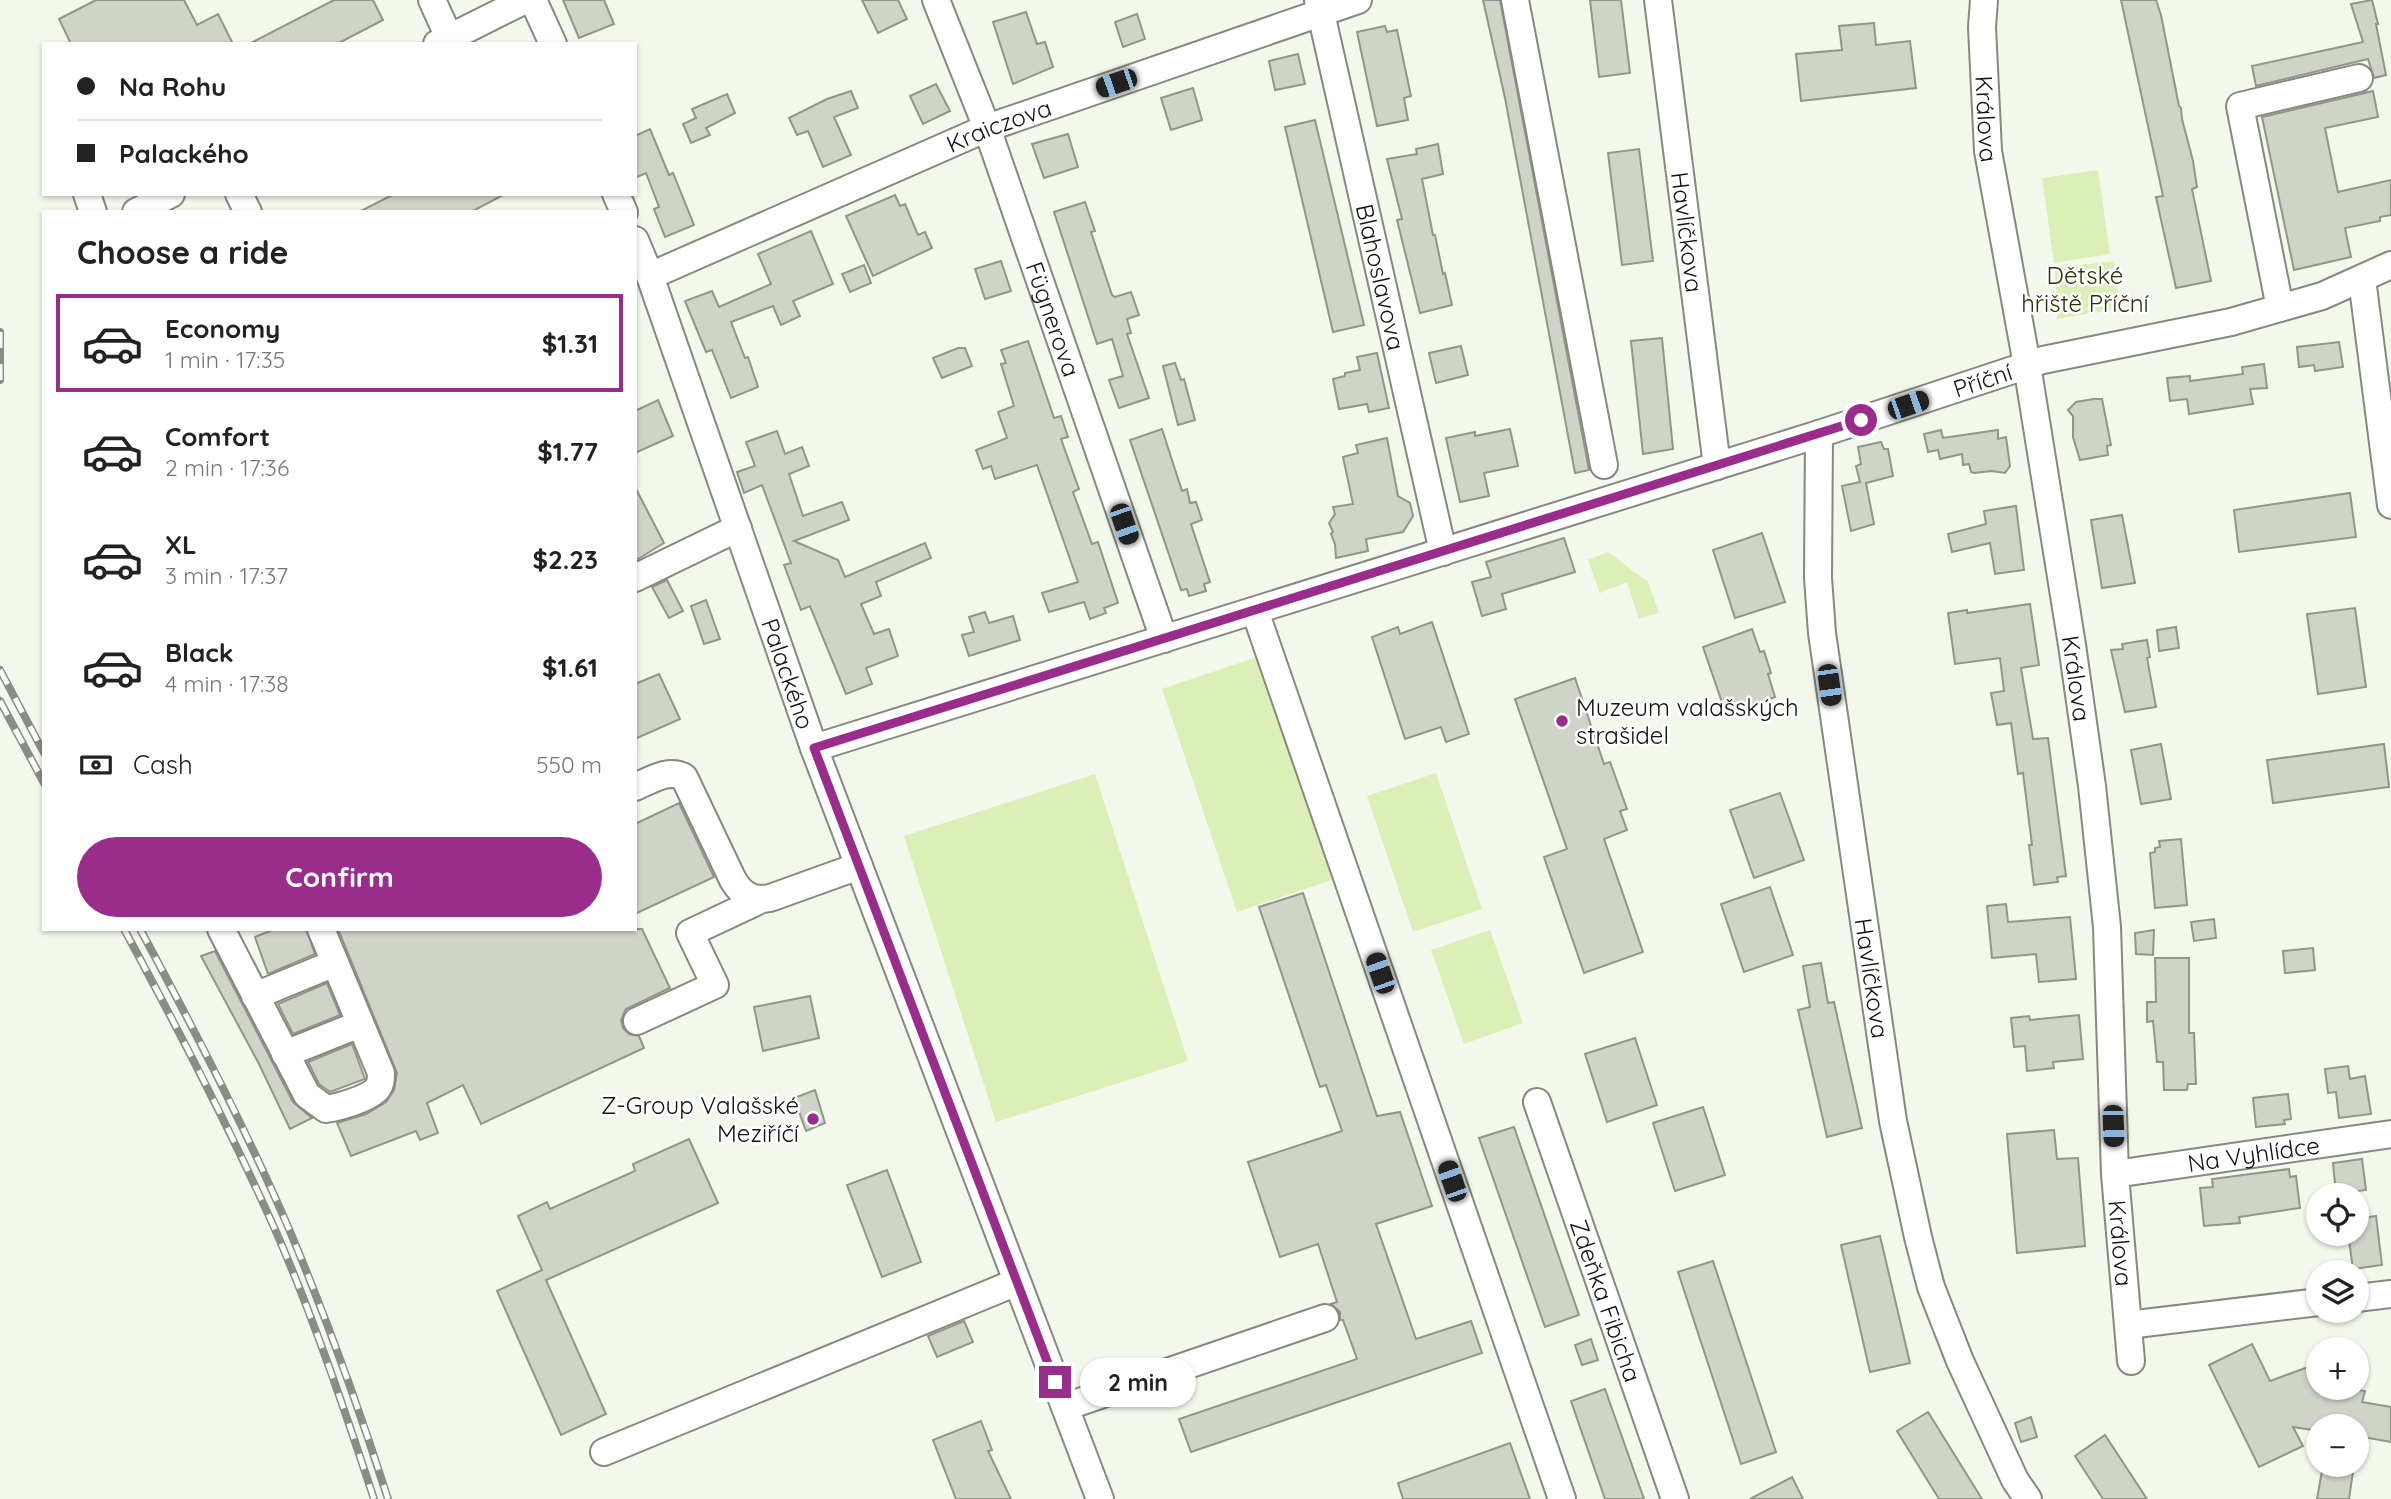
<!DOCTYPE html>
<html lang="en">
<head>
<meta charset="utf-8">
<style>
	:root { --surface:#fff; --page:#f6f6f6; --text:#222; --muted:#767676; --line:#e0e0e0; --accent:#9a2c8c }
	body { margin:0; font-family:Quicksand,sans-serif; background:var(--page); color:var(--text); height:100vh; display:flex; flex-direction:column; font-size:26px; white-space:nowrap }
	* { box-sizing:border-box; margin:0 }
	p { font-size:23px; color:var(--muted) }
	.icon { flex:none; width:38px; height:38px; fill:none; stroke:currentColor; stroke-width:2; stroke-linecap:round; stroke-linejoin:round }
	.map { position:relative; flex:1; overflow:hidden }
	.panel { position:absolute; left:42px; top:210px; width:595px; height:721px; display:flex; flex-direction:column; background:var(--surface); border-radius:0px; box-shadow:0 2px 5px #0004 }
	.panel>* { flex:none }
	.banner { position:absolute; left:42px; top:42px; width:595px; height:154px; border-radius:0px; box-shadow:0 2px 5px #0004; display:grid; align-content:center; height:154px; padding:0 35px; background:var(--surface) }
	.controls { position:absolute; left:2306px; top:1183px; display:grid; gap:14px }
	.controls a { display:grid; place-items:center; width:63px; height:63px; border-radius:50%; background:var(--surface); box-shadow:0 2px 5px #0004; font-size:35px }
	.end { position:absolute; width:32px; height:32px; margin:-16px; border:9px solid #9a2c8c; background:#fff; box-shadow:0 0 0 4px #fff }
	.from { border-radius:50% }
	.bubble { position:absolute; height:49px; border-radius:24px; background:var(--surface); box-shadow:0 2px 5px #0004; font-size:23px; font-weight:800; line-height:49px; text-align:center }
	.car { position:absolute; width:21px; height:42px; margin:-21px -10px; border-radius:9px; box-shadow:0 0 5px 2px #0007; background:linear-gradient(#222 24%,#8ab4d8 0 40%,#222 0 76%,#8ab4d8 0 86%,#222 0) }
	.banner b { display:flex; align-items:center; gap:24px; height:66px; font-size:26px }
	.banner b+b { border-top:2px solid var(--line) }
	.banner i { width:18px; height:18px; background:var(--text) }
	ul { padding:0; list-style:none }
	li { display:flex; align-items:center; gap:21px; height:98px; margin:0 14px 10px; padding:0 21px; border:4px solid transparent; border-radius:0px }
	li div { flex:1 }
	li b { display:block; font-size:26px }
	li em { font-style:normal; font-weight:800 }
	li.on { border-color:var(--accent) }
	li>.icon { width:63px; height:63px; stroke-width:1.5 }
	h2 { padding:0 35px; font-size:32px; line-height:84px }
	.pay { display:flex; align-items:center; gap:18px; height:77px; padding:0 35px; font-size:26px }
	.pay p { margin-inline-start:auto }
	.primary-button { display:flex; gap:14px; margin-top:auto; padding:14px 35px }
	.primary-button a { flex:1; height:80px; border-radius:42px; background:var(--accent); color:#fff; font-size:28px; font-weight:800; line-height:80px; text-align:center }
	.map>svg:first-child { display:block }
	.green { fill:#dcefb6 }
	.building { fill:#d0d4c8; stroke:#91958a; stroke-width:2 }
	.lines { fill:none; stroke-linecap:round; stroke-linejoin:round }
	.minor-casing { stroke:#85897e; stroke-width:30 }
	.minor { stroke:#fff; stroke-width:26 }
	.rail-casing { stroke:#898d84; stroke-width:8 }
	.rail { stroke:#fff; stroke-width:5; stroke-dasharray:16; stroke-linecap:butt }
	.route { stroke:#9a2c8c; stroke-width:9 }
	.poi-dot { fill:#9a2c8c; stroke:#fff; stroke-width:2.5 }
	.labels { text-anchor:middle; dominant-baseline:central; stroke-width:5; stroke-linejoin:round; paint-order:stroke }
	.street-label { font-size:24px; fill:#10120e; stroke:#fff }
	.park-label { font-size:24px; fill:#293505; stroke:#fff }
	.poi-label { font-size:24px; fill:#10120e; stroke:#fff; text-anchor:start }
</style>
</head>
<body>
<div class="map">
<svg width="2391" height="1499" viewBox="0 0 2391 1499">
	<rect width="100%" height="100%" fill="#f3f8ec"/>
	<!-- green -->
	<g class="green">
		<path d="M2098,170L2110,254L2054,263L2042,178Z"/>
		<path d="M2113,261L2121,308L2057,319L2055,268Z"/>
		<path d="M1608,552L1648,582L1659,613L1639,619L1627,582L1600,593L1588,560Z"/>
		<path d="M1257,657L1332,880L1237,912L1162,689Z"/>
		<path d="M1436,773L1482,909L1413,932L1367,796Z"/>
		<path d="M1095,774L1188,1061L996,1122L904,836Z"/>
		<path d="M1490,930L1523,1023L1464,1044L1431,950Z"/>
	</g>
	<!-- building -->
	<g class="building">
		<path d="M96,0H184L197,25L218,14L233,44H71L59,19Z"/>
		<path d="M334,0H373L383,20L337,44H249Z"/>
		<path d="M563,0H604L614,24L579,38Z"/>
		<path d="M862,0H898L907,19L878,33Z"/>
		<path d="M1483,0H1500L1589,470L1575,473L1505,98Z"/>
		<path d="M1590,0H1621L1630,73L1599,77Z"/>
		<path d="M2121,0H2156L2161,15L2179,106L2181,108L2182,119L2193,161L2197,187L2192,189L2211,281L2176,288L2156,197L2163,196Z"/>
		<path d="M2372,0L2378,24H2376L2386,75L2374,78L2368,59L2256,86L2252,66L2363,42L2351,4Z"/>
		<path d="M1026,12L1037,44L1045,42L1053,67L1013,84L993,22Z"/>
		<path d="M1137,14L1145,39L1123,47L1115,22Z"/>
		<path d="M1874,23L1876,45L1910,41L1916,88L1801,101L1796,54L1842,50L1839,26Z"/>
		<path d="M1385,26L1387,32L1397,30L1411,96L1404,98L1408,120L1377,126L1357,32Z"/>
		<path d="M1298,54L1305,84L1275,90L1269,61Z"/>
		<path d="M936,84L950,111L923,124L910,96Z"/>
		<path d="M1193,88L1202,120L1171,130L1161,98Z"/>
		<path d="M851,91L858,108L834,117L851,155L823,167L808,131L797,135L789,118L827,99Z"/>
		<path d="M2373,91L2378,117L2325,128L2338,192L2391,180V215L2380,217V221L2345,228L2351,257L2294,270L2262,117Z"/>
		<path d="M727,94L735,113L706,128L710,135L691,143L683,124L696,118L692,109Z"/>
		<path d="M1315,120L1364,325L1333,332L1285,127Z"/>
		<path d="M650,129L669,175L673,173L694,225L665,237L654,209L659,207L646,173L635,178V136Z"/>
		<path d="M1068,134L1078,167L1044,178L1032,144Z"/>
		<path d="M1438,144L1443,174L1422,179L1433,235H1435L1443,274L1445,273L1452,305L1420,313L1397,220L1402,219L1387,159L1417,154L1416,149Z"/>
		<path d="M1639,149L1653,261L1622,265L1608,153Z"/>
		<path d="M394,194H505L471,212H359Z"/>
		<path d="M895,195L900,206L905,204L918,235L925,232L932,248L873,276L846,216Z"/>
		<path d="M1085,202L1095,231L1091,232L1112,295L1115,297L1131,292L1139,315L1127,319L1131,333L1127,334L1149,398L1119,408L1109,380L1123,376L1112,339L1097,344L1054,212Z"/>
		<path d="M811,231L833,284L793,301L800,316L781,325L773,306L731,322L745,358L748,357L758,387L731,398L712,350L706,352L685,301L712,291L719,307L771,284L758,254Z"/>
		<path d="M1001,261L1011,291L985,299L975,269Z"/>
		<path d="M864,265L871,283L850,292L842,274Z"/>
		<path d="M1662,338L1673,449L1643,454L1631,341Z"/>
		<path d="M1028,341L1054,418L1061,416L1068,437L1061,439L1079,489L1073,492L1092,544L1098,542L1118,603L1104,608L1106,613L1090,619L1084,602L1049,612L1042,593L1078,582L1037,465L995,479L991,466L983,469L976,450L1007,438L998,412L1014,406L1001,364L1006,363L1001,350Z"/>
		<path d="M2339,342L2343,367L2315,371L2314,365L2299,367L2297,347Z"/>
		<path d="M1461,346L1468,375L1436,383L1429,353Z"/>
		<path d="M958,348H965L972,366L942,378L933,358Z"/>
		<path d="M1377,353L1389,408L1369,412L1367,404L1339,409L1333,379L1345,376V373L1360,370L1357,357Z"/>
		<path d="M1175,363L1181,380L1184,379L1195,420L1178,425L1163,366Z"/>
		<path d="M2264,364L2267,388L2250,389L2253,404L2189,414L2187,399L2170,401L2167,378L2190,376V381L2243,374L2242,367Z"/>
		<path d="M2094,399H2102L2111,445L2107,446L2108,455L2080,460L2073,437V416L2068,410L2076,402Z"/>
		<path d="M658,400L673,436L635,453V411Z"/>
		<path d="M1162,429L1182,491L1187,489L1190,503L1196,502L1202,520L1191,524L1210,582L1204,584L1206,591L1189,596L1187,589L1181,590L1130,440Z"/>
		<path d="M1510,429L1518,466L1484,473L1489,496L1460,502L1446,438L1475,432V436Z"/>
		<path d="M1941,430L1943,438L1998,430V439L2006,437L2010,466L2005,473L1992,471L1974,473L1971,472L1969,464L1963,465L1962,454L1940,459L1938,450L1928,452L1924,434Z"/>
		<path d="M777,431L785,454L802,447L809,466L789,474L803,516L842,502L849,520L794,541L838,560L845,577L925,543L931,558L876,582L881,596L861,604L874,634L889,629L898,656L866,668L872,684L846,694L810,606L801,610L784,565L791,563L762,485L744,493L737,472L755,466L746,442Z"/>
		<path d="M1387,438L1398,496L1410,503L1413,516L1403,532L1366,539L1368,551L1336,558L1335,544L1331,534L1333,532L1329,523L1335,514L1333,507L1353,504L1343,457L1358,453L1356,445Z"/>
		<path d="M1881,442L1884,449H1888L1893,476L1866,483L1874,524L1851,531L1842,486L1860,482L1856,466L1861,464L1858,447Z"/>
		<path d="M635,487L664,543L638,559L635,558Z"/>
		<path d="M2350,493L2356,537L2239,552L2234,510Z"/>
		<path d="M2016,506L2024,570L1995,574L1990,543L1952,552L1948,534L1986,524L1984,511Z"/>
		<path d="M2122,515L2135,583L2102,588L2091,520Z"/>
		<path d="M1762,533L1785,602L1735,618L1713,550Z"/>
		<path d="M1564,538L1575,572L1502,594L1506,609L1482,616L1472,582L1491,577L1486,562Z"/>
		<path d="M667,580L683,611L669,618L652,587Z"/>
		<path d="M706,600L720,639L704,644L691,606Z"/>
		<path d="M2030,604L2039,665L2021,668L2033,739L2048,738L2066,876L2057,877L2058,882L2034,885L2029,845H2032L2023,773L2018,774L2011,723L1997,725L1991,693L2004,691L2000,658L1955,664L1948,613L1967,610V613Z"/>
		<path d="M2355,608L2366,687L2318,694L2307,614Z"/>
		<path d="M985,612L989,623L1013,616L1020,640L969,656L962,635L974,632L969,617Z"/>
		<path d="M1432,622L1469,734L1446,742L1441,727L1405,739L1372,637L1398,627L1400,634Z"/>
		<path d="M2176,627L2179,648L2159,651L2157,630Z"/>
		<path d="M1752,629L1760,652L1764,651L1771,673L1768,674L1775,697L1726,714L1703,647Z"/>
		<path d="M2147,640L2150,657L2147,658L2156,707L2125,712L2111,650L2123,649L2122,644Z"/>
		<path d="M659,674L680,719L635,739V684Z"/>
		<path d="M1575,678L1604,764L1610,762L1627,809L1620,811L1627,830L1604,839L1643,952L1584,973L1544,857L1567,849L1515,699Z"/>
		<path d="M2161,744L2171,799L2141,804L2131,750Z"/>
		<path d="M2384,744L2389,787L2273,803L2267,760Z"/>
		<path d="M1780,793L1804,860L1754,878L1730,810Z"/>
		<path d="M679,803L714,877L635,914V824Z"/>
		<path d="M2181,839L2187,905L2155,908L2150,853L2155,852V848L2160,847L2159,841Z"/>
		<path d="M1770,887L1793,955L1744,972L1721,904Z"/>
		<path d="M1303,893L1377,1116L1400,1112L1432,1206L1376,1224L1416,1339L1471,1321L1482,1353L1191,1452L1179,1419L1357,1359L1343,1320H1340V1312L1331,1304L1337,1302L1318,1244L1280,1257L1248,1162L1342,1131L1326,1085L1320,1087L1259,907Z"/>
		<path d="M2006,904L2008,922L2070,917L2076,979L2039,982L2036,954L1992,958L1987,906Z"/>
		<path d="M2214,919L2216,938L2194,941L2191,922Z"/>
		<path d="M275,929H306L315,954L268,974L255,937Z"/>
		<path d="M338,929H642L670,988L626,1009L624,1013L621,1020L623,1028L629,1034L639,1036L644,1048L481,1124L463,1085L427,1103L438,1133L420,1140L416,1131L351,1156L337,1123L366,1114L386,1102L394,1090L397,1073Z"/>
		<path d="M2154,930L2153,955L2136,954L2135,933Z"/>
		<path d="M2313,948L2315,970L2285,973L2283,951Z"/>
		<path d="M215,951L293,1102L312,1118L290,1129L259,1064L201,956Z"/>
		<path d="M2155,958H2189V1033H2194L2196,1084H2188L2187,1090H2164L2163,1062H2157L2153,1021L2147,1022V1002H2156Z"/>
		<path d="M1821,963L1828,1003L1834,1002L1862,1128L1827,1137L1798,1010L1810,1007L1803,966Z"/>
		<path d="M327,983L340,1015L293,1034L278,1004Z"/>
		<path d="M810,996L819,1038L763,1051L754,1007Z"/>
		<path d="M2079,1015L2083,1059L2053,1062L2054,1068L2027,1071L2025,1046L2014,1047L2011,1018L2029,1016L2030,1020Z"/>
		<path d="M1635,1038L1657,1105L1607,1122L1585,1054Z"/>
		<path d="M352,1044L365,1079L330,1092L319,1084L308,1062Z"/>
		<path d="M2348,1066L2350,1079L2365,1076L2371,1114L2339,1118L2336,1092L2328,1093L2325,1069Z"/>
		<path d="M815,1090L825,1123L806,1131L794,1098Z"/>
		<path d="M2288,1094L2291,1119L2284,1120L2285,1124L2256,1127L2253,1098Z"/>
		<path d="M1703,1107L1725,1175L1675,1191L1653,1123Z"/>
		<path d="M1514,1127L1579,1315L1545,1327L1479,1138Z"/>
		<path d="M2054,1130L2057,1159L2078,1158L2085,1246L2017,1253L2007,1134Z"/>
		<path d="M689,1139L718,1203L546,1280L606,1414L561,1435L497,1291L542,1270L518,1216L547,1202L550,1209L635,1171L633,1164Z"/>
		<path d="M2362,1159L2366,1190L2336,1194L2333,1163Z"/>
		<path d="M2289,1169L2290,1177L2296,1176L2300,1208L2239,1217L2240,1223L2204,1226L2200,1188L2213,1187L2212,1179Z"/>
		<path d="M887,1170L921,1262L882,1277L847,1185Z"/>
		<path d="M2376,1216L2382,1265L2353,1269L2348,1234H2357V1219Z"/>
		<path d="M1880,1236L1910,1363L1870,1372L1841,1245Z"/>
		<path d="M1713,1261L1776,1452L1741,1464L1678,1272Z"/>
		<path d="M964,1321L973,1342L937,1357L928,1336Z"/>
		<path d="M1591,1339L1598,1360L1582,1365L1575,1345Z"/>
		<path d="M2252,1344L2270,1381L2319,1363V1388H2343L2365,1391L2362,1402L2391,1407V1442L2357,1436V1426H2319V1431L2293,1427L2303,1446L2259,1467L2209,1365Z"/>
		<path d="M1605,1389L1644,1499H1605L1571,1401Z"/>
		<path d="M1928,1412L1982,1499H1939L1897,1431Z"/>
		<path d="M2031,1417L2037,1437L2021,1442L2015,1423Z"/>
		<path d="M981,1421L992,1450L988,1451L1011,1499H956L933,1440Z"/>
		<path d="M2105,1435L2147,1499H2103L2075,1456Z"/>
		<path d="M1510,1443L1530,1499H1403L1398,1483Z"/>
		<path d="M2323,1465H2354L2349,1499H2317Z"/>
		<path d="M1792,1477L1803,1499H1750Z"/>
	</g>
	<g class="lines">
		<!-- minor casing -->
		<g class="minor-casing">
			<g id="minor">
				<path d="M432,0L452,44"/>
				<path d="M533,0L553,44"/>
				<path id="s1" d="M936,0L987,128L1164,639"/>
				<path id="s2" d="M1318,0L1443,552"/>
				<path d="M1515,0L1604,465"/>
				<path id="s3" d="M1658,0L1717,466"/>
				<path id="s4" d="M1984,0L1982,27L1988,151L2027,365L2072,645L2092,786L2107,927L2115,1174L2131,1361"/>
				<path d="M437,44L525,0"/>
				<path d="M87,194L93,212"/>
				<path d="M239,194L248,212"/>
				<path d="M616,194L624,212"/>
				<path d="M136,212L171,194"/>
				<path id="s5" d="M635,240L650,276L814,748L1100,1499"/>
				<path id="s6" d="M650,276L987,128L1358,0"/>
				<path d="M2362,279L2391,505"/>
				<path d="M2280,308L2240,106L2359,78"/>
				<path id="s7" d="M1819,434L1818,578L1822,633L1893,1121L1918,1237L1931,1287L1960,1361L2015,1480L2028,1499"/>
				<path d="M635,578L738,528"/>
				<path d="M1255,611L1562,1499"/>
				<path id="s8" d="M814,748L1819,434L2043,360L2231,322L2322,296L2391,265"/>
				<path d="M635,787C650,781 668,768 684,777L733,880C742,895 752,901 770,898L859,866"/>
				<path d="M221,929L307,1095L326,1109C339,1107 367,1099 376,1090C381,1085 381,1079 381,1073L321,929"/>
				<path d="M255,996L335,963"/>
				<path d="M637,1021L715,985L690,933L762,899"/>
				<path d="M285,1054L360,1024"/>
				<path id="s9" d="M1537,1102L1675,1499"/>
				<path id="s10" d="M2115,1174L2391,1134"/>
				<path d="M2357,1298L2391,1294"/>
				<path d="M2128,1325L2319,1302"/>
				<path d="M1065,1407L1325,1318"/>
				<path d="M604,1452L1017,1282"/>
			</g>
		</g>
		<!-- minor -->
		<use href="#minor" class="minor"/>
		<!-- rail casing -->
		<g class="rail-casing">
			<g id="rail">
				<path d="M0,332V380"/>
				<path d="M0,670L44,753"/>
				<path d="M0,701L44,783"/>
				<path d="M124,929C178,1029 231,1130 277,1234C314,1319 345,1411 374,1499"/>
				<path d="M140,929C193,1027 245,1127 289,1229C326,1317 359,1408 388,1499"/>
			</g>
		</g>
		<!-- rail -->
		<use href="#rail" class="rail"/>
	</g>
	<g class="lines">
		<!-- route -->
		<path class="route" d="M1055,1382L814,748L1861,420"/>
	</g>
	<!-- markers -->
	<g class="poi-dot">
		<circle cx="1562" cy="721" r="7"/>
		<circle cx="813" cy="1119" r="7"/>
	</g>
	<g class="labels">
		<!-- street labels -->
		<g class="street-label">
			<text stroke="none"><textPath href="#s4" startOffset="119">Králova</textPath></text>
			<text stroke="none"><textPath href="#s6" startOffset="380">Kraiczova</textPath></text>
			<text stroke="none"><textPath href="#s3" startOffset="234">Havlíčkova</textPath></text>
			<text stroke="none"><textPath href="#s2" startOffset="284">Blahoslavova</textPath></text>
			<text stroke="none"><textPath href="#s1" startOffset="340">Fügnerova</textPath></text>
			<text stroke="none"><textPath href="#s8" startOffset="1225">Příční</textPath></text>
			<text stroke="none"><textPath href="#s5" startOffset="460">Palackého</textPath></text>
			<text stroke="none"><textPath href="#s4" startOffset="686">Králova</textPath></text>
			<text stroke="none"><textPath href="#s7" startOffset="548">Havlíčkova</textPath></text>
			<text stroke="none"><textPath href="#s10" startOffset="140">Na Vyhlídce</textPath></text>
			<text stroke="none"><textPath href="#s4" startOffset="1253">Králova</textPath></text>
			<text stroke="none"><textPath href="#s9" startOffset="210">Zdeňka Fibicha</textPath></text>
		</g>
		<!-- park labels -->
		<g class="park-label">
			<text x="2085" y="275">Dětské<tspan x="2085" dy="28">hřiště Příční</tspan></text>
		</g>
		<!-- poi labels -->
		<g class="poi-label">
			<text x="1576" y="707">Muzeum valašských<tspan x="1576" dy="28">strašidel</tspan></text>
			<text x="799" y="1105" text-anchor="end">Z-Group Valašské<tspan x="799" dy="28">Meziříčí</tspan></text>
		</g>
	</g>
</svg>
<div class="controls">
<a><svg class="icon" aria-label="locate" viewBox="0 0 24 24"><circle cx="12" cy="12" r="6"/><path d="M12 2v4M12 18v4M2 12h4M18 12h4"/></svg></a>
<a><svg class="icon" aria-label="layers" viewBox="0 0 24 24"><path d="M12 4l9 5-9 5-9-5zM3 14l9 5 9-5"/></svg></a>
<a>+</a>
<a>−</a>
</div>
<i class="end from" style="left:1861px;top:420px"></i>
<i class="end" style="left:1055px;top:1382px"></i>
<div class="bubble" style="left:1080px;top:1358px;width:116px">2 min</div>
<i class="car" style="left:1116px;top:83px;rotate:251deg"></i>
<i class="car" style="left:1908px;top:405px;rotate:71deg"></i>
<i class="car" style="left:1124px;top:524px;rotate:161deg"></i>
<i class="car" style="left:1829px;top:685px;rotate:172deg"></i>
<i class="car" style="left:1380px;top:973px;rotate:341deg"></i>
<i class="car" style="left:2113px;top:1126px;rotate:178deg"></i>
<i class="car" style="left:1452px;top:1181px;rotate:341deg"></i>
<div class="banner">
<b><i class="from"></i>Na Rohu</b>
<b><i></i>Palackého</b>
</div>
<section class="panel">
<h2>Choose a ride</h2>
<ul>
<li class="on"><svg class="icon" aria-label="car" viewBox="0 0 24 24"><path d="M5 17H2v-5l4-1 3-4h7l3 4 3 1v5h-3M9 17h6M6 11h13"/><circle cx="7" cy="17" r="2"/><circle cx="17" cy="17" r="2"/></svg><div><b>Economy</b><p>1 min · 17:35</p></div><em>$1.31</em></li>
<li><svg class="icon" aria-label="car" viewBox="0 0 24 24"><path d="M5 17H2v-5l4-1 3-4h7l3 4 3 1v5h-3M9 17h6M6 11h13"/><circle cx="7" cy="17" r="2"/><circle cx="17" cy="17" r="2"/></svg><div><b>Comfort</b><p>2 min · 17:36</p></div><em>$1.77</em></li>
<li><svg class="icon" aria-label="car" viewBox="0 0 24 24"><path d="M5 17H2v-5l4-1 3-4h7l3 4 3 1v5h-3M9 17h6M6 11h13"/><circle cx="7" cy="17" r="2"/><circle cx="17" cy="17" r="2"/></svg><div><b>XL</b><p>3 min · 17:37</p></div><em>$2.23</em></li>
<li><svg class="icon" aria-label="car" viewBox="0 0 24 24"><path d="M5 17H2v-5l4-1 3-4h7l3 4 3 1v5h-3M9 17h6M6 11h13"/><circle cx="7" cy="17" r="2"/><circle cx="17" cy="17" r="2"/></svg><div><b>Black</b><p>4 min · 17:38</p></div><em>$1.61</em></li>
</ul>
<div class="pay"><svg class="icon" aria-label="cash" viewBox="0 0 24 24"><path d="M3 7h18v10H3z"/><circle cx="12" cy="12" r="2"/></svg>Cash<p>550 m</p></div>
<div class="primary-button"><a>Confirm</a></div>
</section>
</div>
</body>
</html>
